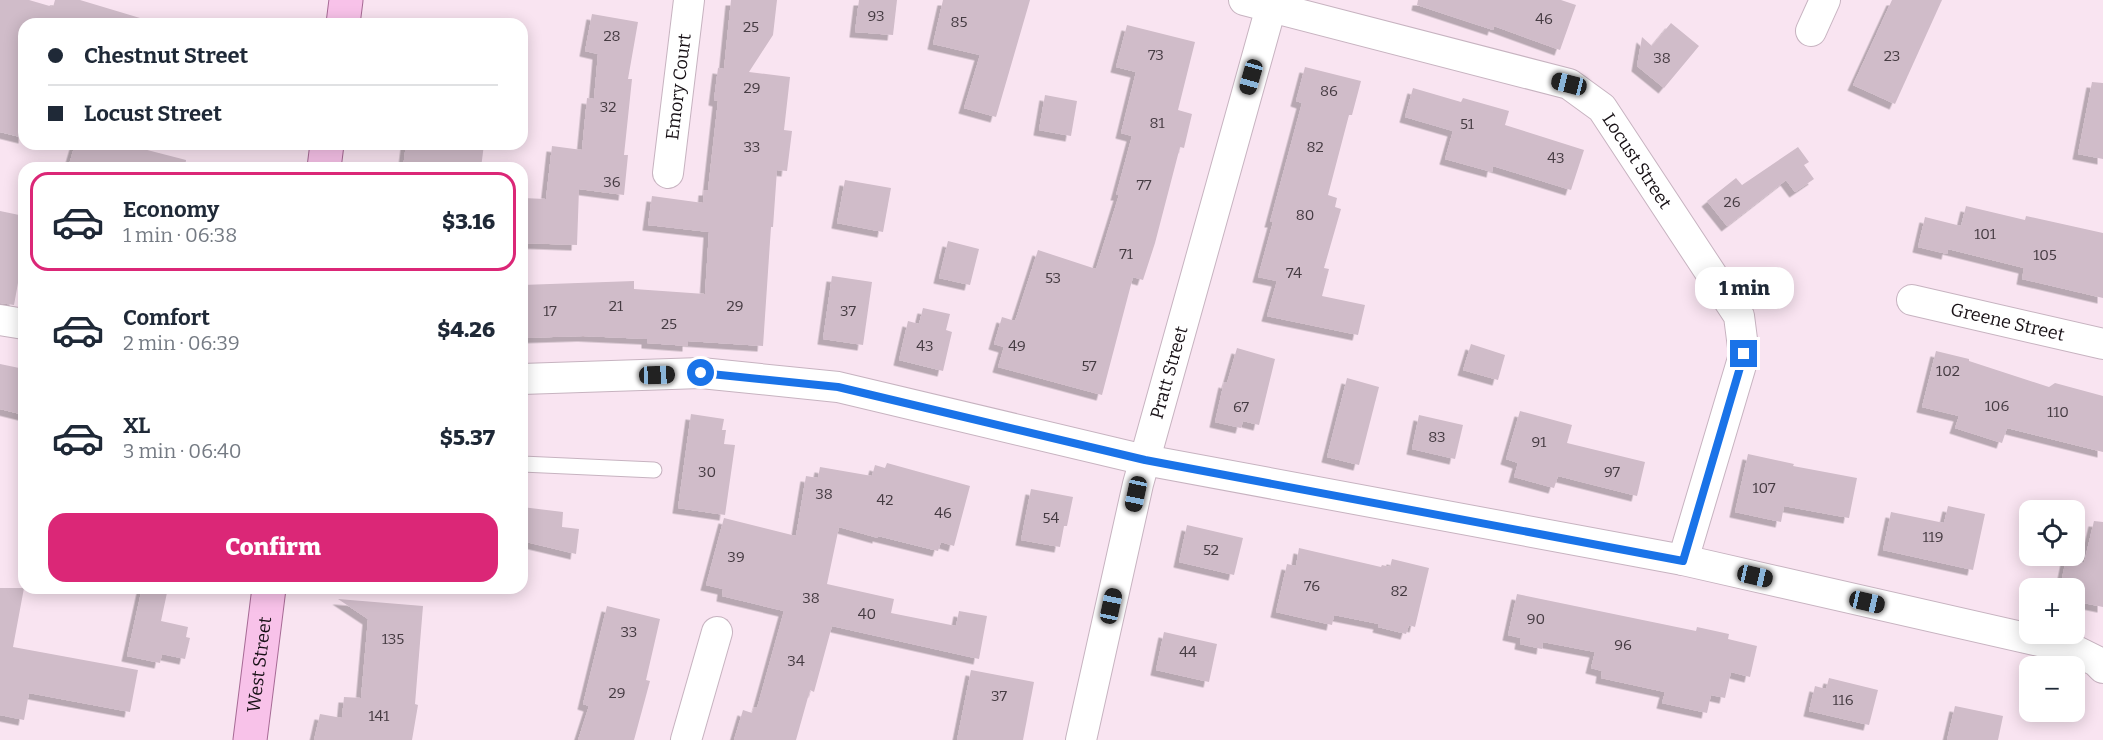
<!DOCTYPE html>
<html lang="en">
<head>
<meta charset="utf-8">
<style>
	:root { --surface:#fff; --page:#f6f6f7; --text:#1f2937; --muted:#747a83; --line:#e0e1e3; --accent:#db2777 }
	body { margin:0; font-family:Bitter,serif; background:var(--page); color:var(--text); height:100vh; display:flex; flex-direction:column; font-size:22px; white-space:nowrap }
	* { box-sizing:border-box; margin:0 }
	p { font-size:20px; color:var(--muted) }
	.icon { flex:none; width:33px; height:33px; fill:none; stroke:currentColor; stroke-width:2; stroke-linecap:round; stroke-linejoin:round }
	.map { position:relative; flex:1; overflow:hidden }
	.panel { position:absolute; left:18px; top:162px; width:510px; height:432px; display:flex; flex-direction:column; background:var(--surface); border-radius:18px; box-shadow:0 3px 15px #0003 }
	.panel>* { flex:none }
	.top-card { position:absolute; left:18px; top:18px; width:510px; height:132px; border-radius:18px; box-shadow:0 3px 15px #0003; display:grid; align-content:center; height:132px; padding:0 30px; background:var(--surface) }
	.tools { position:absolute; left:2019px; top:500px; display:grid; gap:12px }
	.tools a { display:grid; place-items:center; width:66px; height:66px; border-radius:12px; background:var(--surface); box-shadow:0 3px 15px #0003; font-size:30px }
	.end { position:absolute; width:27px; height:27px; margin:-14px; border:8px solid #1a73e8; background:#fff; box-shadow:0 0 0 3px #fff }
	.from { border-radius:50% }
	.bubble { position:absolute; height:42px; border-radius:18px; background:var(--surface); box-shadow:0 3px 15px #0003; font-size:20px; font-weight:800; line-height:42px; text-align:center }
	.car { position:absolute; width:18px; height:36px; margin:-18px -9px; border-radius:8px; box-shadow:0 0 4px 2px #0007; background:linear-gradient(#222 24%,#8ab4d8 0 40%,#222 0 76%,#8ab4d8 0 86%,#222 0) }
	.top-card b { display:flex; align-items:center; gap:21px; height:57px; font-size:22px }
	.top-card b+b { border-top:2px solid var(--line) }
	.top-card i { width:15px; height:15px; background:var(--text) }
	ul { padding:10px 0 0; list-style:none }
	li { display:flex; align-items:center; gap:18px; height:99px; margin:0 12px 9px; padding:0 18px; border:3px solid transparent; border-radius:18px }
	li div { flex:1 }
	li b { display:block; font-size:22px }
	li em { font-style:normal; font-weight:800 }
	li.on { border-color:var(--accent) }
	li>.icon { width:54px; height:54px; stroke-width:1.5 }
	.action { display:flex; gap:12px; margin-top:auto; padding:12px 30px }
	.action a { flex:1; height:69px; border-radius:18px; background:var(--accent); color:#fff; font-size:24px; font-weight:800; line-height:69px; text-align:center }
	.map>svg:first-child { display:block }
	.building { fill:#d0bcc9; filter:url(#shadow) }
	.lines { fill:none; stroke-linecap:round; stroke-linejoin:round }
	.service-casing { stroke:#c7b3c0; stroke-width:17 }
	.minor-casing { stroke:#c7b3c0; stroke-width:32 }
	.primary-casing { stroke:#a76a95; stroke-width:35 }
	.service { stroke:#fff; stroke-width:15 }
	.minor { stroke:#fff; stroke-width:30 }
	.primary { stroke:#f8c2e9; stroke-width:33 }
	.route { stroke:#1a73e8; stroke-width:8 }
	.labels { text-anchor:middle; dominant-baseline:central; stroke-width:5; stroke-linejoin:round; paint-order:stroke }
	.number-label { font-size:15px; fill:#453b42 }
	.street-label { font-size:18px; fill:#171015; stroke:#f9e4f1 }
</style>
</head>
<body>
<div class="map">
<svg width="2103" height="740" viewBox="0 0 2103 740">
	<defs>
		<filter id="shadow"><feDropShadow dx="-5.5" dy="5.5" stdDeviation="0" flood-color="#0004"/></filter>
	</defs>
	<rect width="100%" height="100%" fill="#f9e4f1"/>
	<!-- building -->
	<g class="building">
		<path d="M0,0H29L53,7L55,0H80L140,18L139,24H24V138L0,132Z"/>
		<path d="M731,0H777L773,35L749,72L790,77L784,130L792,131L787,171L777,170L773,227H771L763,346L688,341V346L647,343V339L583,336L522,338V285L634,281V289L705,294L709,232L648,225L652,196L703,203L704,190H708L718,101L714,100L718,68L724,69Z"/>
		<path d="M859,0H897L893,35L855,32Z"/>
		<path d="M943,0H1030L996,117L964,108L980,55L933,44Z"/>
		<path d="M1418,0H1561L1576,5L1560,50L1494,26L1493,30L1417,5Z"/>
		<path d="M1892,0H1942L1895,104L1853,85Z"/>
		<path d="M592,14L638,22L628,79H632L624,155H628L624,195L579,189L577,245L522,243V198L546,199L552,146L582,150L587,98L594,99L598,54L585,51Z"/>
		<path d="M1671,23L1699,46L1664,88L1637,66L1642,37L1652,46Z"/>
		<path d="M1127,25L1195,42L1178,110L1192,114L1184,148L1180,147L1155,243L1143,280L1133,277L1102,395L998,367L1004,347L994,344L1002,317L1015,321L1038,250L1096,269L1119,195H1116L1132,136L1121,133L1136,72L1116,67Z"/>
		<path d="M1305,67L1361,81L1352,115H1349L1328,195L1337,198L1335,207L1341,209L1324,268L1329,269L1322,296L1365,305L1358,335L1267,316L1277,281L1258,277L1273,222H1270L1302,103L1296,101Z"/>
		<path d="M2092,82L2103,83V159L2078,154Z"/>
		<path d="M1413,88L1461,102L1463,98L1509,111L1505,125L1584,150L1571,190L1493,166L1492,172L1445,159L1453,131L1405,117Z"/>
		<path d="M1045,95L1077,101L1071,136L1039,130Z"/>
		<path d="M75,144H124L186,160L185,168H68Z"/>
		<path d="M406,144H484L481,168L440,164L439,168H403Z"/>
		<path d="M1798,147L1809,162L1804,165L1814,179L1795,192L1786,180L1727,226L1707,201L1736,178L1742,185Z"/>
		<path d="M845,180L891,188L883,232L837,223Z"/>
		<path d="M1966,206L2025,220L2026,216L2103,233V298L2022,279L2024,268L1948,249L1947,254L1918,247L1925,217L1961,226Z"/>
		<path d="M0,211L24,216V250L14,305L0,303Z"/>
		<path d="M948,241L979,249L970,285L939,278Z"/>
		<path d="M832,276L872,282L863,345L823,339Z"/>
		<path d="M923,308L950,314L946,330L952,332L943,371L899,360L908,321L919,324Z"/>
		<path d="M1471,344L1505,355L1498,380L1463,370Z"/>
		<path d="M1237,348L1275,359L1259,425L1243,421L1241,428L1215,422L1224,382L1227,383Z"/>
		<path d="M1936,351L1969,359V361L2049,387L2055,383L2103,396V452L2007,428L2002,443L1955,428L1959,416L1922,407Z"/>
		<path d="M0,364L24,369V415L0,409Z"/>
		<path d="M1347,378L1379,387L1359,465L1327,457Z"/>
		<path d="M1520,411L1572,425L1567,443L1645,462L1637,496L1558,476L1554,488L1514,477L1518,463L1506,459Z"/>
		<path d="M691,414L724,419L722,430H726L724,444L735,445L725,515L678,508Z"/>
		<path d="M1419,415L1463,425L1455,459L1412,449Z"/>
		<path d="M1748,454L1794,464L1793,466L1857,478L1849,518L1784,506L1781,522L1735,512Z"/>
		<path d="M887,463L970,486L954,546L941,542L938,551L878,536V538L839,527L827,584L894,599L891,613L956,626L959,611L987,616L979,659L832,626L814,692L810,690L796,740H734L743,710L752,713L754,707L757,708L784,611L722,596L723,589L706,585L724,518L796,536L806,476L818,478L820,467L872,476L875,465L885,468Z"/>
		<path d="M1031,489L1073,497L1067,526H1064L1060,547L1021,540Z"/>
		<path d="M1948,506L1985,514L1973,570L1883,550L1891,512L1944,523Z"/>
		<path d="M522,507L563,512L562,527L579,529L576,554L522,541Z"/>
		<path d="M2094,521L2103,522V607L2074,601V588H2060L2066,559L2084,563Z"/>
		<path d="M1187,525L1243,538L1234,575L1179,562Z"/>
		<path d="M1299,548L1381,567L1382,565L1390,567L1392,559L1429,568L1415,627L1409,625L1406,634L1378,627L1379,624L1334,615L1332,625L1276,612L1287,564L1296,566Z"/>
		<path d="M0,588H24L13,647L138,670L130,712L29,693L24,720L0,715Z"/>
		<path d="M142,588H168L161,621L188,627L186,637L190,638L185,659L162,654L160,663L127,656Z"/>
		<path d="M1517,594L1696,631L1697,627L1729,634L1728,639L1757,646L1750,677L1731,672L1725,698L1711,695L1707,713L1662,703L1665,692L1601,678L1602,671L1591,668L1595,652L1543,642L1542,649L1520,644L1521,638L1508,635Z"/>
		<path d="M338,599L423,606L415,704L418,705L412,740H314L320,714L342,718L344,697L361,698L368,619Z"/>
		<path d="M607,606L660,619L646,680L650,681L634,740H578L589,706L583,704Z"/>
		<path d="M1164,632L1217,644L1209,682L1156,670Z"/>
		<path d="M971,670L1034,682L1023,740H957Z"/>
		<path d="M1829,678L1878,690L1869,725L1809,711L1815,686L1826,689Z"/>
		<path d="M1955,706L2003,716L1998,740H1947Z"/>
	</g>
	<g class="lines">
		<!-- service casing -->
		<g class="service-casing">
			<path id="service" d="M522,464L654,470"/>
		</g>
		<!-- minor casing -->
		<g class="minor-casing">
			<g id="minor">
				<path id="s1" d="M1244,0L1569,84L1602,108L1739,316L1744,355L1683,560"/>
				<path d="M1811,31L1825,0"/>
				<path id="s2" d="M668,173L689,0"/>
				<path id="s3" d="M1912,300L2103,344"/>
				<path d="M0,320L24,324"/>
				<path d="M522,379L701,373L838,387L1145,460L1683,560L2070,648L2096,661L2103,668"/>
				<path d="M686,740L717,632"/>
				<path id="s4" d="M1081,740L1138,484L1271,7"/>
			</g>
		</g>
		<!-- primary casing -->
		<g class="primary-casing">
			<g id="primary">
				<path d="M343,24L346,0"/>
				<path d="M324,168L327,144"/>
				<path id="s5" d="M250,740L269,588"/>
			</g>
		</g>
		<!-- service -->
		<use href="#service" class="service"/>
		<!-- minor -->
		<use href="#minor" class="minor"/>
		<!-- primary -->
		<use href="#primary" class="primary"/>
	</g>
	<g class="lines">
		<!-- route -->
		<path class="route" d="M701,373L838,387L1145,460L1683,561L1744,354"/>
	</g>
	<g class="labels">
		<!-- number labels -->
		<g class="number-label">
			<text x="876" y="16">93</text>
			<text x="1544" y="19">46</text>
			<text x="959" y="22">85</text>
			<text x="751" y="27">25</text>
			<text x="612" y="36">28</text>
			<text x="1156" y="55">73</text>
			<text x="1892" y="56">23</text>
			<text x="1662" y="58">38</text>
			<text x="752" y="88">29</text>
			<text x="1329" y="91">86</text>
			<text x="608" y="107">32</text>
			<text x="1157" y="123">81</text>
			<text x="1467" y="124">51</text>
			<text x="752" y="147">33</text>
			<text x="1315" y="147">82</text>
			<text x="1556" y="158">43</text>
			<text x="612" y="182">36</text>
			<text x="1144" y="185">77</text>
			<text x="1732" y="202">26</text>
			<text x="1305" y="215">80</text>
			<text x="1985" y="234">101</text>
			<text x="1126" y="254">71</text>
			<text x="2045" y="255">105</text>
			<text x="1294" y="273">74</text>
			<text x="1053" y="278">53</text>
			<text x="616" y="306">21</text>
			<text x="735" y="306">29</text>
			<text x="550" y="311">17</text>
			<text x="848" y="311">37</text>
			<text x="669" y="324">25</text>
			<text x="925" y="346">43</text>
			<text x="1017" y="346">49</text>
			<text x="1089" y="366">57</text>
			<text x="1948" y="371">102</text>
			<text x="1997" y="406">106</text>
			<text x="1241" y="407">67</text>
			<text x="2058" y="412">110</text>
			<text x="1437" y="437">83</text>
			<text x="1539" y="442">91</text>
			<text x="707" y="472">30</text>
			<text x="1612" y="472">97</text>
			<text x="1764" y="488">107</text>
			<text x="824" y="494">38</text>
			<text x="885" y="500">42</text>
			<text x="943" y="513">46</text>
			<text x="1051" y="518">54</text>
			<text x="1933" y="537">119</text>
			<text x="1211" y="550">52</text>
			<text x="736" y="557">39</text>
			<text x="1312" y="586">76</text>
			<text x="1399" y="591">82</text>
			<text x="811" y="598">38</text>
			<text x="867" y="614">40</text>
			<text x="1536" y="619">90</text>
			<text x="629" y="632">33</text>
			<text x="393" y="639">135</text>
			<text x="1623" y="645">96</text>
			<text x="1188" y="652">44</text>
			<text x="796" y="661">34</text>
			<text x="617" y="693">29</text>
			<text x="999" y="696">37</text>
			<text x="1843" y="700">116</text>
			<text x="379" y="716">141</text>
		</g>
		<!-- street labels -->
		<g class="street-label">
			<text stroke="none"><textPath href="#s2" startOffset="87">Emory Court</textPath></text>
			<text stroke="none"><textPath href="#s1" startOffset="440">Locust Street</textPath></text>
			<text stroke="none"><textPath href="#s3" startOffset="98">Greene Street</textPath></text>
			<text stroke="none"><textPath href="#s4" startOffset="378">Pratt Street</textPath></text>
			<text stroke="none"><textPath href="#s5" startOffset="76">West Street</textPath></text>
		</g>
	</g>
</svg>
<div class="tools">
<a><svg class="icon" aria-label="locate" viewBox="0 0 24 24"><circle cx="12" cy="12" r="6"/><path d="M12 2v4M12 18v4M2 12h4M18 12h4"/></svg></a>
<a>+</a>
<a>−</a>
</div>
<i class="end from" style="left:701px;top:373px"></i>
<i class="end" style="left:1744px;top:354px"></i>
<div class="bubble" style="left:1695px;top:267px;width:99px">1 min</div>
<i class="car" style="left:1251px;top:77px;rotate:196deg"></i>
<i class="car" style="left:1569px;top:84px;rotate:284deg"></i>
<i class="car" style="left:657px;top:375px;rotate:88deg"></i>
<i class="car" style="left:1136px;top:494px;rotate:192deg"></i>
<i class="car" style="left:1755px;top:576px;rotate:103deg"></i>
<i class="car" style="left:1867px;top:602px;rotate:103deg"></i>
<i class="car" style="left:1111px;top:606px;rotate:12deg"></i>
<div class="top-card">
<b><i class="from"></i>Chestnut Street</b>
<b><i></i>Locust Street</b>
</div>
<section class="panel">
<ul>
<li class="on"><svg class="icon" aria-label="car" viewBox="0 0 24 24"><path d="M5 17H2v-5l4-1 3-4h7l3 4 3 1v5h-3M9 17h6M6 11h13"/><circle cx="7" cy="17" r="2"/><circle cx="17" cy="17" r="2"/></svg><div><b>Economy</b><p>1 min · 06:38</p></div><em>$3.16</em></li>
<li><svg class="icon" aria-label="car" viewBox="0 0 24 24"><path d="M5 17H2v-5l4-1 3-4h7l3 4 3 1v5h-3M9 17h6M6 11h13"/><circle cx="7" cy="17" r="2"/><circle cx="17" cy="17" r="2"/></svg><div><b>Comfort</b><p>2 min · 06:39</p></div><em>$4.26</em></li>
<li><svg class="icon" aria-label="car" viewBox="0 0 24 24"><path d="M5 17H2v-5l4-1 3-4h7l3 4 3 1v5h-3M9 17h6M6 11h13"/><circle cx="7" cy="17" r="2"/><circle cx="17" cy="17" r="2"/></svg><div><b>XL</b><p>3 min · 06:40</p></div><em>$5.37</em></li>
</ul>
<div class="action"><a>Confirm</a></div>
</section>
</div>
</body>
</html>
